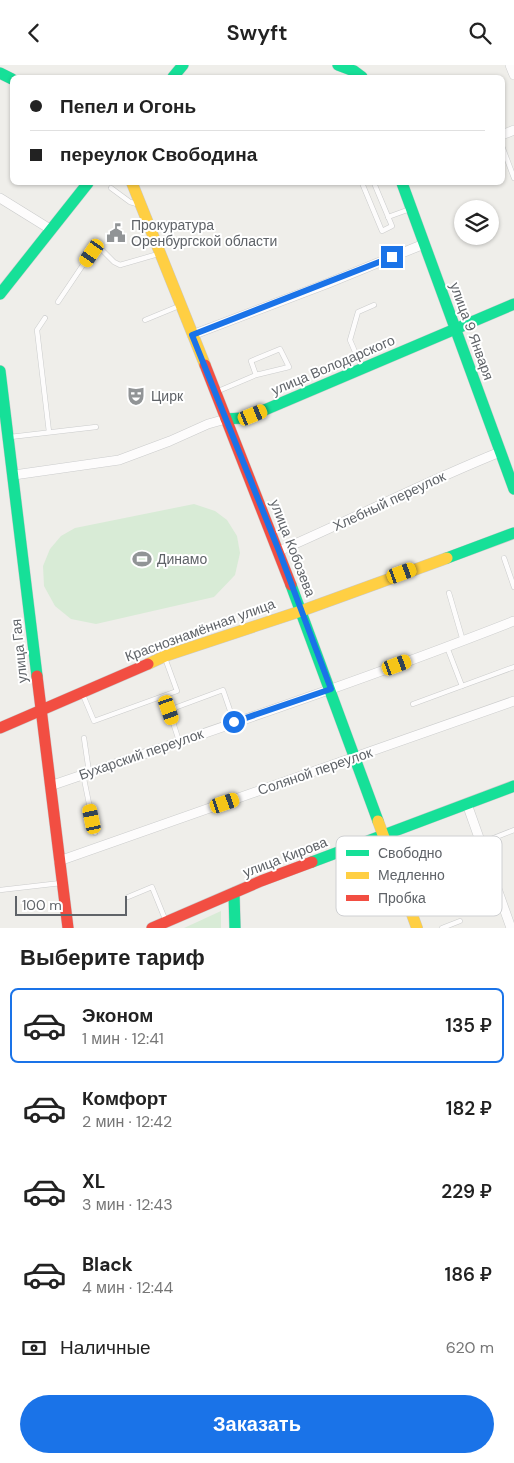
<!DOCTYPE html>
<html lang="ru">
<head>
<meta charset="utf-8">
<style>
	:root { --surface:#fff; --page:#f6f6f6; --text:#222; --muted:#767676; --line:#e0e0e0; --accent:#1a73e8 }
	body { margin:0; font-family:"DM Sans",sans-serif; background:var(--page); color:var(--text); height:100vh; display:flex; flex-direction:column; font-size:19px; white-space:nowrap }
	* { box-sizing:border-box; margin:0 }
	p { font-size:16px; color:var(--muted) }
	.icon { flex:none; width:28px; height:28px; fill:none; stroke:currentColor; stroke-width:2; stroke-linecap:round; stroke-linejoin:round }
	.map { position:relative; height:863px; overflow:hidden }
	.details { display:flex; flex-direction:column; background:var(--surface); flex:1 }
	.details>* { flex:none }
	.hud { position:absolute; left:10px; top:10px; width:495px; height:110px; border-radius:8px; box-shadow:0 1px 4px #0004; display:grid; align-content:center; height:110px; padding:0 20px; background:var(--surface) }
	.tools { position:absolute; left:454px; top:135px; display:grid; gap:10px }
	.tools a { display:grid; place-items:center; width:45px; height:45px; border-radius:50%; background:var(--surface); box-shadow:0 1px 4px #0004; font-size:25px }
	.scale { position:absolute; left:15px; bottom:12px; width:112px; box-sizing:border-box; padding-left:5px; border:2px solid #5f6368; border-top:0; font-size:14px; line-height:18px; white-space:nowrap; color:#5f6368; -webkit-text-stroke:4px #fff; paint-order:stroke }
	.end { position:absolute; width:22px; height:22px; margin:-11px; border:6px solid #1a73e8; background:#fff; box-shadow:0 0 0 2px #fff }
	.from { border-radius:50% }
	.car { position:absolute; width:15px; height:30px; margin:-15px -8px; border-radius:6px; box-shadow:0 0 4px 1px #0007; background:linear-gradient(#f5c518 24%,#345 0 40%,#f5c518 0 76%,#345 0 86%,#f5c518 0) }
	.hud b { display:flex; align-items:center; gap:18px; height:48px; font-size:19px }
	.hud b+b { border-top:1px solid var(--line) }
	.hud i { width:12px; height:12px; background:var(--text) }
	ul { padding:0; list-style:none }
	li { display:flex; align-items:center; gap:15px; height:75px; margin:0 10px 8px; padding:0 10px; border:2px solid transparent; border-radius:8px }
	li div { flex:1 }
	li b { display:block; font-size:19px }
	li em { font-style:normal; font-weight:600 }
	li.active { border-color:var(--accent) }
	li>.icon { width:45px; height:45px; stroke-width:1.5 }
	h2 { padding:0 20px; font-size:22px; line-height:60px }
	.pay { display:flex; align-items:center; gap:12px; height:55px; padding:0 20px; font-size:19px }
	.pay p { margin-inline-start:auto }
	.action { display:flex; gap:10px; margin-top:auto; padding:10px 20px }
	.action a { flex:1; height:58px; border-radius:30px; background:var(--accent); color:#fff; font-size:20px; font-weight:600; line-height:58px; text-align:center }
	header { display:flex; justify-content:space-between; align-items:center; height:65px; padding:0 20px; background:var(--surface); font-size:22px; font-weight:600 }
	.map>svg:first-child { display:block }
	.green { fill:#d8ebd6 }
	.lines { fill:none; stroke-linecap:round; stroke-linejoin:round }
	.lane-casing { stroke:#cbcccc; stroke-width:5.5 }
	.street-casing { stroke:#cbcccc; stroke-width:10 }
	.fast-casing { stroke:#cacacb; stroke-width:12 }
	.slow-casing { stroke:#cacacb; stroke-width:12 }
	.jam-casing { stroke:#cacacb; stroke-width:12 }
	.lane { stroke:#fdfcfc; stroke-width:4.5 }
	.street { stroke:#fdfcfc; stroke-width:9 }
	.fast { stroke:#16e098; stroke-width:11 }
	.slow { stroke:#ffcf43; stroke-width:11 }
	.jam { stroke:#f24e42; stroke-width:11 }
	.route { stroke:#1a73e8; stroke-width:6 }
	.labels { text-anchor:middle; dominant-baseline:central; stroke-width:4; stroke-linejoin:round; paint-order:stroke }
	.poi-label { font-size:14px; fill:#5f6368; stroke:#fff; text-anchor:start }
	.street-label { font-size:14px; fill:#5f6368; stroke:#fff }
	.key { fill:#fff; stroke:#cfd0d2; stroke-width:1 }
	.key-label { font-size:14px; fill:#5f6368 }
</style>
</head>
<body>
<header><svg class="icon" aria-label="back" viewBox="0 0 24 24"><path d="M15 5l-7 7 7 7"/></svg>Swyft<svg class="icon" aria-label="search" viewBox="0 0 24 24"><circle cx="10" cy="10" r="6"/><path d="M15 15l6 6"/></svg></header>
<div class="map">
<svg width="514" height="863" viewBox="0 0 514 863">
	<rect width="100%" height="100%" fill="#efeeea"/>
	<!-- green -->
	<g class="green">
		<path d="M194,439L215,446L227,455L237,471L240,488L235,510L214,532L96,559L71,554L55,541L44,521L43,501L50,484L61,471L75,463Z"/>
		<path d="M221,846V863H184Z"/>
	</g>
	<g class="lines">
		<!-- lane casing -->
		<g class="lane-casing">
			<g id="lane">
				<path d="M502,81L514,113"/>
				<path d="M362,118L382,166L392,161L374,118"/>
				<path d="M111,123L130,137L137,139"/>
				<path d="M388,152L410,144"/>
				<path d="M58,237L91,188L96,185L101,184L114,197L120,200L158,189"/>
				<path d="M45,253L37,265L49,367"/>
				<path d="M145,255L179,241"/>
				<path d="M362,303L350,275L358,247L374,240"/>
				<path d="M216,327L256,310L251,296L280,284L289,302L256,310"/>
				<path d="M10,372L96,362"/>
				<path d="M504,493L514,522"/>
				<path d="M449,528L463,576"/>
				<path d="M447,582L462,621L514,602"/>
				<path d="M83,630L94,656L177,626L165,593"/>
				<path d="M413,639L462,621"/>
				<path d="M84,673L89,707"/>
				<path d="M179,676L169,645L223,625L234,657"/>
				<path d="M83,709L95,768"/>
				<path d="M481,778L514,765"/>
				<path d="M0,825L61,818"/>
				<path d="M128,832L152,822L165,854"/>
				<path d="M442,863L460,856"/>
			</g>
		</g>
		<!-- street casing -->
		<g class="street-casing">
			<g id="street">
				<path d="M510,0L514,10"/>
				<path d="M502,70L514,65"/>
				<path d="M0,133L50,164"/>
				<path d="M192,270L326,219L424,179"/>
				<path d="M14,410L119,395L170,376L208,359L226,354"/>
				<path d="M279,486C353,454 425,417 500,387"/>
				<path d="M50,721C205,668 361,616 514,556"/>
				<path d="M467,739L511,863"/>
				<path d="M59,796L514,636"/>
			</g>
		</g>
		<!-- fast casing -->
		<g class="fast-casing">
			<g id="fast">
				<path d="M338,0L354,6L362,12"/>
				<path d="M0,8L12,14"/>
				<path d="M173,12L183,0"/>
				<path d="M402,118L514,424"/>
				<path d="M0,229L88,118"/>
				<path d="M0,306L37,611"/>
				<path d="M226,354L242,353L253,350L514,239"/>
				<path d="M447,493L514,468"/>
				<path d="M291,520L378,756"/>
				<path d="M312,797L514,721"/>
				<path d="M234,828L235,863"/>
			</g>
		</g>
		<!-- slow casing -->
		<g class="slow-casing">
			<g id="slow">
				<path d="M132,118L205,300"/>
				<path d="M148,599L165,591L301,546L447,493"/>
				<path d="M378,756L417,863"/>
			</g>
		</g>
		<!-- jam casing -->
		<g class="jam-casing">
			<g id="jam">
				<path d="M205,300L291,520"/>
				<path d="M37,611L68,863"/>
				<path d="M0,663L148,599"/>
				<path d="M152,863L261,816L312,797"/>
			</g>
		</g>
		<!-- lane -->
		<use href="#lane" class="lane"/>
		<!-- street -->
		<use href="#street" class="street"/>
		<!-- fast -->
		<use href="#fast" class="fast"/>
		<!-- slow -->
		<use href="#slow" class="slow"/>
		<!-- jam -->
		<use href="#jam" class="jam"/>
	</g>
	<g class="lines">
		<!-- route -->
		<path class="route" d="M234,657L331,624L279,486L192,270L392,192"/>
	</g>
	<!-- icons -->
	<defs>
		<g id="civic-bare" transform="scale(1.5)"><path d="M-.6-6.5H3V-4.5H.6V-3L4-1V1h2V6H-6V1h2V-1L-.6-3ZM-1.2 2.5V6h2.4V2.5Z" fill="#919496" stroke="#fff" stroke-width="2.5" paint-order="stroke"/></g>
		<g id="theatre-bare" transform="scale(1.5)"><path d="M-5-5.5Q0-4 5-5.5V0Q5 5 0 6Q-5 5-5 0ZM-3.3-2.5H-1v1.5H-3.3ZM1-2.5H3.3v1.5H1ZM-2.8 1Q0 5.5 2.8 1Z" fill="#919496" stroke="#fff" stroke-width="2.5" paint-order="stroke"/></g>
		<g id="stadium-bare" transform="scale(1.5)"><path d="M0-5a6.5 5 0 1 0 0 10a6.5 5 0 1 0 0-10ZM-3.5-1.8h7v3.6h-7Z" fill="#919496" stroke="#fff" stroke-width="2.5" paint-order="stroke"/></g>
	</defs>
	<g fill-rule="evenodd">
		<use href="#civic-bare" x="116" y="168"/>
		<use href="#theatre-bare" x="136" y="331"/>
		<use href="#stadium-bare" x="142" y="494"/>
	</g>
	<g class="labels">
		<!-- poi labels -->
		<g class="poi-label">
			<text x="131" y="160">Прокуратура<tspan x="131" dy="16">Оренбургской области</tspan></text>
			<text x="151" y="331">Цирк</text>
			<text x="157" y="494">Динамо</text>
		</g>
		<!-- street labels -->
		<g class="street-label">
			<text transform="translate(472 266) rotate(70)">улица 9 Января</text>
			<text transform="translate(333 300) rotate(-23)">улица Володарского</text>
			<text transform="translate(389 436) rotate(-25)">Хлебный переулок</text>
			<text transform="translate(293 483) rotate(69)">улица Кобозева</text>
			<text transform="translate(200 565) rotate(-20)">Краснознамённая улица</text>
			<text transform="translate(19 586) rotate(-96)">улица Гая</text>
			<text transform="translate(141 689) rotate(-19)">Бухарский переулок</text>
			<text transform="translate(315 706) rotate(-19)">Соляной переулок</text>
			<text transform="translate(285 792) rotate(-21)">улица Кирова</text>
		</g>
	</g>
	<!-- legend -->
	<rect x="336" y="771" width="166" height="80" rx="8" class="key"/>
	<rect x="346" y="785" width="23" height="6" fill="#16e098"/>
	<rect x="346" y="807" width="23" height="7" fill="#ffcf43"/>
	<rect x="346" y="830" width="23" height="6" fill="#f24e42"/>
	<g class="key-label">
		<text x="378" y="793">Свободно</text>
		<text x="378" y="815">Медленно</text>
		<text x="378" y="838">Пробка</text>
	</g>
</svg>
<div class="tools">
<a><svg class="icon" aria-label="layers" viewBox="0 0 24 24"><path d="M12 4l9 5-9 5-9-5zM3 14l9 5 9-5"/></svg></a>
</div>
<div class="scale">100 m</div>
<i class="end from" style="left:234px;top:657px"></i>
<i class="end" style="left:392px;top:192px"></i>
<i class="car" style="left:92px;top:188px;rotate:215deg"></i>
<i class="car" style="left:253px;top:350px;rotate:68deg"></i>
<i class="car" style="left:402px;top:508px;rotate:70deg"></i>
<i class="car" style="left:397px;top:600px;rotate:70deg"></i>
<i class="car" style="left:169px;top:645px;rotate:161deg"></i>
<i class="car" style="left:225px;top:738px;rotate:71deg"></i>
<i class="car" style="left:92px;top:754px;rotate:348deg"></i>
<div class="hud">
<b><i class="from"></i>Пепел и Огонь</b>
<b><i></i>переулок Свободина</b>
</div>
</div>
<section class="details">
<h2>Выберите тариф</h2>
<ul>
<li class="active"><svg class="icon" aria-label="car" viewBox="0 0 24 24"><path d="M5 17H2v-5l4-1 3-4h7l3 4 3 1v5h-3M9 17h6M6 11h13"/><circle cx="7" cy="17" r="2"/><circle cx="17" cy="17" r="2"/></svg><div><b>Эконом</b><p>1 мин · 12:41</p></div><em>135 ₽</em></li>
<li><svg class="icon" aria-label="car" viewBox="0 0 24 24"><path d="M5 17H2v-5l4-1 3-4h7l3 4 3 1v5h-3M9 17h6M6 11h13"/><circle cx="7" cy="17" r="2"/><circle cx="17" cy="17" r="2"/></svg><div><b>Комфорт</b><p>2 мин · 12:42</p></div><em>182 ₽</em></li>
<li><svg class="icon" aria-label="car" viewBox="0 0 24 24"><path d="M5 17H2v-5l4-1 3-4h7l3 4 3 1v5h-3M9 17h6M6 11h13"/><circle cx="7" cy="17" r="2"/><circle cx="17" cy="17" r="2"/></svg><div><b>XL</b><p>3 мин · 12:43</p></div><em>229 ₽</em></li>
<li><svg class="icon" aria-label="car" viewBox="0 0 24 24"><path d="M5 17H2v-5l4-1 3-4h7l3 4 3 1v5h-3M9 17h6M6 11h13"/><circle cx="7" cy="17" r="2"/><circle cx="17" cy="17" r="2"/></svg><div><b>Black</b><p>4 мин · 12:44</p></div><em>186 ₽</em></li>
</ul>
<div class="pay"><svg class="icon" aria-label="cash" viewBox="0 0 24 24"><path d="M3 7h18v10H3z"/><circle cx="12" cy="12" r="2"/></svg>Наличные<p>620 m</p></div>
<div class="action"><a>Заказать</a></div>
</section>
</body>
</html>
